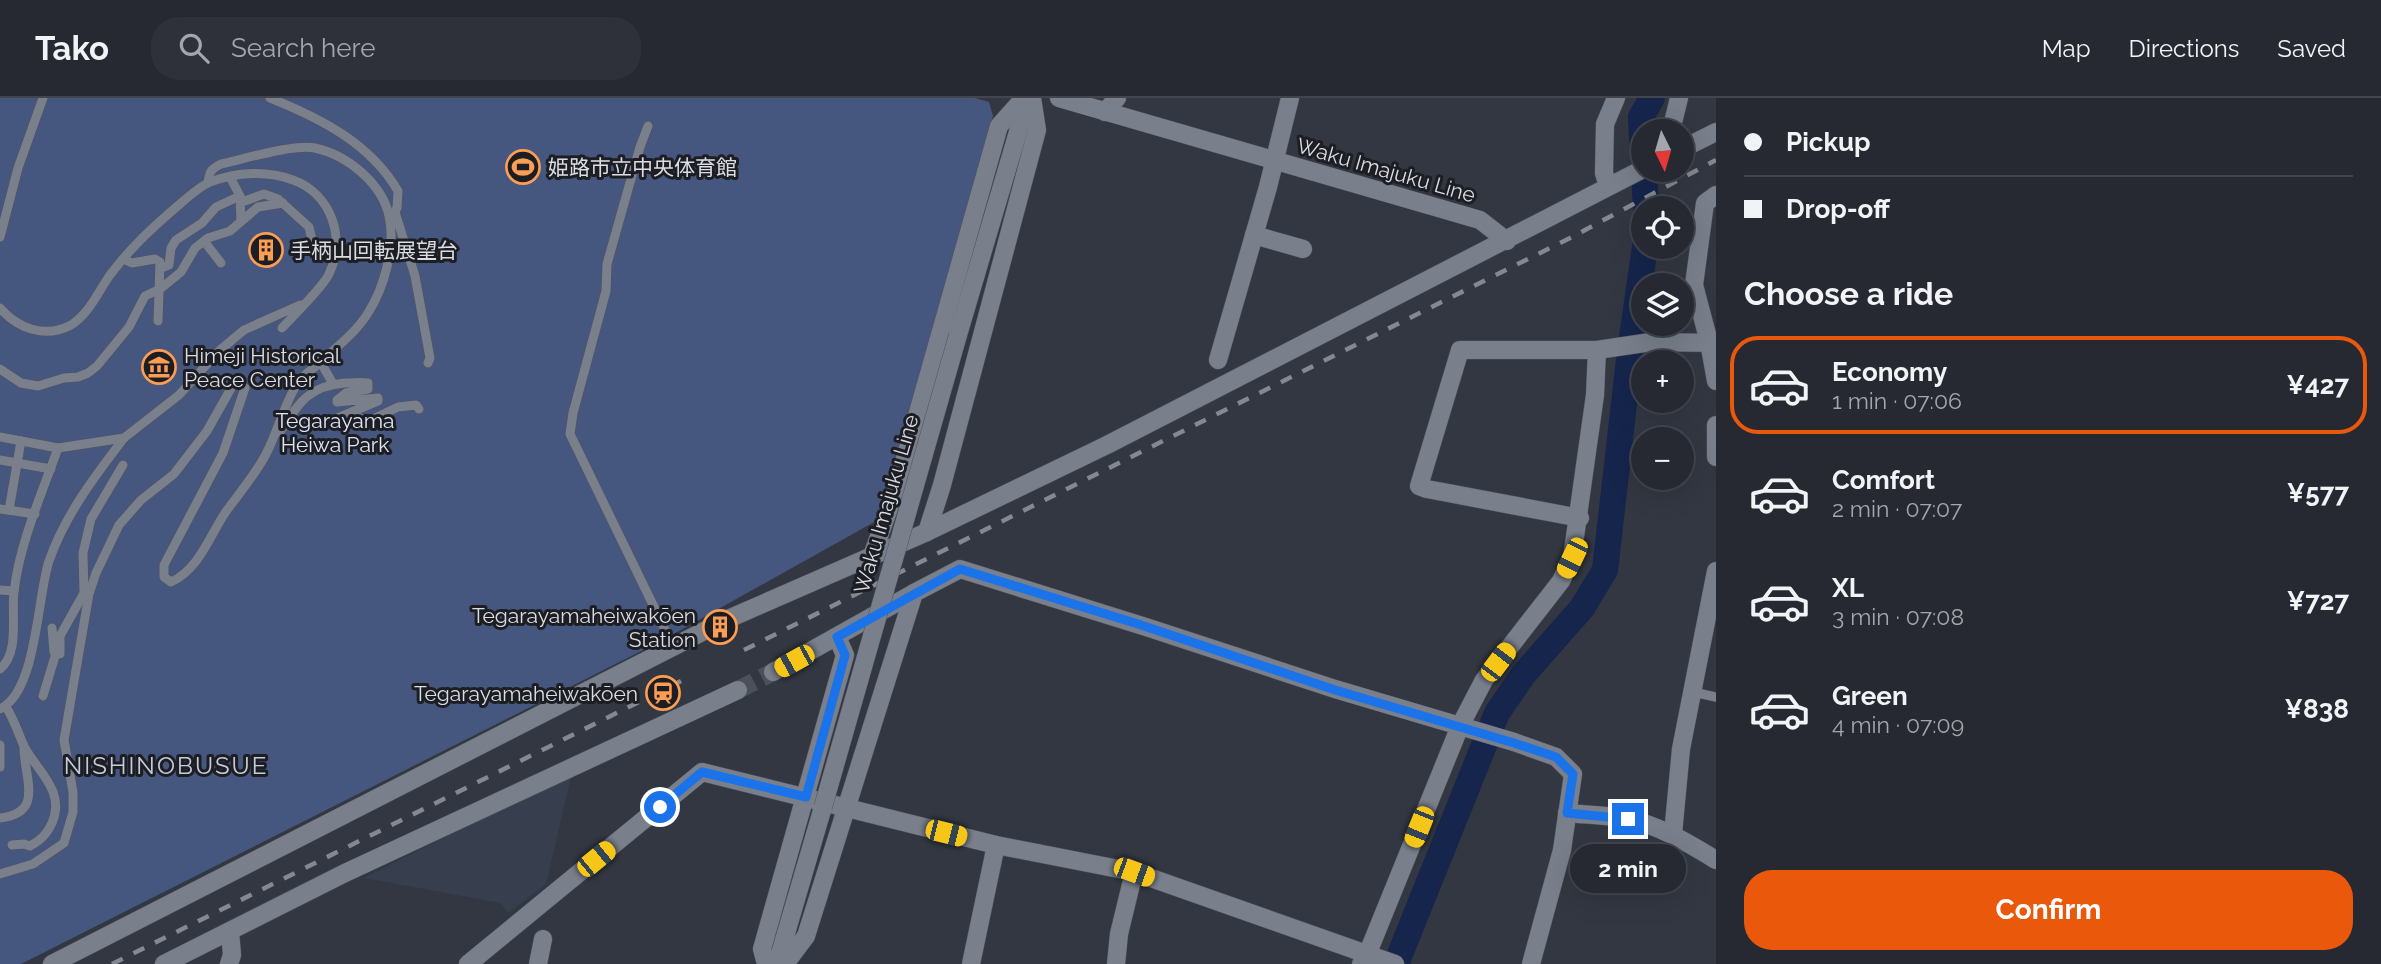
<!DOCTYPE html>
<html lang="en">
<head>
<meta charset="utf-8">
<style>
	:root { --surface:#262931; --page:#2e3139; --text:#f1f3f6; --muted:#a4a6ab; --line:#42454d; --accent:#ea580c }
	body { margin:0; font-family:Raleway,"Noto Sans JP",sans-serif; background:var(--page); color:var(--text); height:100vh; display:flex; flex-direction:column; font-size:26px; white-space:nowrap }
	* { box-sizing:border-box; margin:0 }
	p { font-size:23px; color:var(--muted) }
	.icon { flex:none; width:38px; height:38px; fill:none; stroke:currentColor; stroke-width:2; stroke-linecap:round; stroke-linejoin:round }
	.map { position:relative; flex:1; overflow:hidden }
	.sheet { display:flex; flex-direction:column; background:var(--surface); width:665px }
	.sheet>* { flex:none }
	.banner { display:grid; align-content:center; height:154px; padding:0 28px; background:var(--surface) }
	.needle { width:46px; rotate:175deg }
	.tools { position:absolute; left:1631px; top:21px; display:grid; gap:14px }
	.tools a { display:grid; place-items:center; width:63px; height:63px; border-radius:50%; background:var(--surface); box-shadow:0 7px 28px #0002,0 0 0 2px var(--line); font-size:35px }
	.end { position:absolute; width:32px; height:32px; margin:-16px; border:9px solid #1a73e8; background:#fff; box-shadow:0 0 0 4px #fff }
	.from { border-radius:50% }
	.bubble { position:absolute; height:49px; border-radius:24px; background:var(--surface); box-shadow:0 7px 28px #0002,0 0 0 2px var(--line); font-size:23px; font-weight:700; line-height:49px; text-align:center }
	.car { position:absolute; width:21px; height:42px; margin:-21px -10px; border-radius:9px; box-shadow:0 0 5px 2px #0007; background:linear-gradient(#f5c518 24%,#345 0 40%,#f5c518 0 76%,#345 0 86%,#f5c518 0) }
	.banner b { display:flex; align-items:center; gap:24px; height:66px; font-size:26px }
	.banner b+b { border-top:2px solid var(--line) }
	.banner i { width:18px; height:18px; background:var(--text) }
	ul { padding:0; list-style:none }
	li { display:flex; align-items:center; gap:21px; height:98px; margin:0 14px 10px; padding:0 14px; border:4px solid transparent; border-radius:28px }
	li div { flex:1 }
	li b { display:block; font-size:26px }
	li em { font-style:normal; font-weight:700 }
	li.active { border-color:var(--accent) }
	li>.icon { width:63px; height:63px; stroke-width:1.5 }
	h2 { padding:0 28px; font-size:32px; line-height:84px }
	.action { display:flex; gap:14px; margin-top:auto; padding:14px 28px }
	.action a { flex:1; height:80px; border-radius:28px; background:var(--accent); color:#fff; font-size:28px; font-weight:700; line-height:80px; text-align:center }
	header { display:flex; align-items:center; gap:42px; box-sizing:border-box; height:98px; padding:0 35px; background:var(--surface); border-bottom:2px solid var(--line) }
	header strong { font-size:33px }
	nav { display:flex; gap:38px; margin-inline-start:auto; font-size:24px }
	.search { width:490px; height:63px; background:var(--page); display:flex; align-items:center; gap:18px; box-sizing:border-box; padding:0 24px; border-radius:28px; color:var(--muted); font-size:26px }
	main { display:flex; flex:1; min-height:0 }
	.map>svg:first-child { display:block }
	.built { fill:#373f4f }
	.green { fill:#46577f }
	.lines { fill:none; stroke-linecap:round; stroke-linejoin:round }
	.river { stroke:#15254c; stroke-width:26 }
	.secondary-tunnel { stroke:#4b5059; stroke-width:18; stroke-dasharray:18 9; stroke-linecap:butt }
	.lane-casing { stroke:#50535c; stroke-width:10 }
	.street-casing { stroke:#50535c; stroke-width:19 }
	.secondary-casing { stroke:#50535c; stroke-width:19 }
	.lane { stroke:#797f8b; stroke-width:9 }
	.street { stroke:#797f8b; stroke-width:18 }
	.secondary { stroke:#797f8b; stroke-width:18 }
	.rail { stroke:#848890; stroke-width:4.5; stroke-dasharray:12 12; stroke-linecap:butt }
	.secondary-bridge-casing { stroke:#50535c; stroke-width:19; stroke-linecap:butt }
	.secondary-bridge { stroke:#797f8b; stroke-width:18 }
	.route { stroke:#1a73e8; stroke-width:9 }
	.labels { text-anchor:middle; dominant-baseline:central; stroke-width:6; stroke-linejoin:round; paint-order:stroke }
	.poi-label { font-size:21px; fill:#dadde3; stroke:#1c1e23; text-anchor:start }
	.street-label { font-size:21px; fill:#dadde3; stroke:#1c1e23 }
	.park-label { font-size:21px; fill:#dde4f3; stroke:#1c1e23 }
	.quarter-label { font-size:24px; letter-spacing:2px; fill:#c5cbd9; stroke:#1c1e23 }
</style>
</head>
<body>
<header>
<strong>Tako</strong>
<div class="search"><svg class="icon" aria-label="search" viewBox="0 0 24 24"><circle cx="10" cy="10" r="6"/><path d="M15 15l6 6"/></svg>Search here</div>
<nav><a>Map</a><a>Directions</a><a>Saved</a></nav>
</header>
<main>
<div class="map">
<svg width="1716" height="866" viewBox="0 0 1716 866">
	<rect width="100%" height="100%" fill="#323741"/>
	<!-- built -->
	<path class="built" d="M572,675L546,786L508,815L501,805L364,780Z"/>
	<!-- green -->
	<path class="green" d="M0,0H975L989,4L993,18L883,412L876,423L661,543L21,866H0Z"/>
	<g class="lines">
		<!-- river -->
		<g class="river">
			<path d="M1643,57L1641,19L1652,0"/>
			<path d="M1644,72L1646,110"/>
			<path d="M1396,866L1497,615L1523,577L1582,510L1605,472L1630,253L1645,149"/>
		</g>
		<!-- secondary-tunnel -->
		<path class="secondary-tunnel" d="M738,592L773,574"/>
		<!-- lane casing -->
		<g class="lane-casing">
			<g id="lane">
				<path d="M270,0C320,20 370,45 398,93L397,110L390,121"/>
				<path d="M648,28L640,49L607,166L606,193L573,315L570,336L673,548"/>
				<path d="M230,79L240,98L241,123"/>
				<path d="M242,104L264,96L278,101L309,129L314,151"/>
				<path d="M395,114L415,178L430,260L428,265"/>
				<path d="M0,139L18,70L43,0"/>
				<path d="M204,143L221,165"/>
				<path d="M123,161L132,165L155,161L160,164L158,223"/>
				<path d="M161,170L169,167L171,150L176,142L202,125L216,109L240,98"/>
				<path d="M0,210C17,230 45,241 71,227C89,216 98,194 110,177C131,149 154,128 180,106C189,98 199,89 210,84C237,74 267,72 293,82C332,96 347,142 328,178C319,193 295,216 282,230"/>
				<path d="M320,263L333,286"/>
				<path d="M0,271L21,285L38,288L64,280L78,279L88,275L97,268L129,229L145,198L160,191L181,174L195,150L208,140L230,133L258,109L283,105"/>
				<path d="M280,334C299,305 308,288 345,285C353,285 360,284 368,285V291L346,295L337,302V304L378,300V303L335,321L336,323L356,318L364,322L373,321L398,309L416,307L419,311"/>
				<path d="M0,339L58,350L124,340L179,297L220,252L244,232L300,207"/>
				<path d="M0,362L51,371"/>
				<path d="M0,411L35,416"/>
				<path d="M9,412L21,343"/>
				<path d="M0,492L14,493"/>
				<path d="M52,530L54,554L60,556V538L84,495L83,455L91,421L123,367"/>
				<path d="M0,571C20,555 11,517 14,494C19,447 42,395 58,350"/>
				<path d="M1693,594L1716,599"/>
				<path d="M43,598L56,555"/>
				<path d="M6,609C14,621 18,635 24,648C37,673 66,693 52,725C47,736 41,742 30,748L24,746L12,747"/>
				<path d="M0,611C37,594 37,499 49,463C65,417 95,378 124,340"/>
				<path d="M0,647V669"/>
				<path d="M0,720C45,715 24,680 24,650"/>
				<path d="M0,776L33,766L64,745L73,714V694L64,642L89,496L96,475L119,427L141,402L174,376L207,333L234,285L245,290L223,355L164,467V479L171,484C199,471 209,439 225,415C239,395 257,375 267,354C278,332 284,307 297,286C301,279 310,273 316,268C334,251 355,236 368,215C384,190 396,148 389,118C382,85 347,57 315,50C293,46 244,61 221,66C211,71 209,74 208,85"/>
			</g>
		</g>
		<!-- street casing -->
		<g class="street-casing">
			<g id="street">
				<path d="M1105,14L1117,0"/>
				<path d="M1671,33L1679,0"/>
				<path d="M1608,88L1604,75L1605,26L1616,0"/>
				<path d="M1716,97L1705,105L1694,187L1709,244L1716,283"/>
				<path d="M1254,137L1303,151"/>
				<path d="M1218,262L1268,89L1290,0"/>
				<path d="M1716,327V359"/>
				<path d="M1580,420L1427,391L1419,388L1460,252H1597L1651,244L1716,245"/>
				<path d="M927,434L942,387L1037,32L1032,0"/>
				<path d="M872,458L898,385L999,28L1024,0"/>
				<path d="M1567,715C1587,717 1608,717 1627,721C1657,726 1690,746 1716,762"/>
				<path d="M1673,736L1681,651L1716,473"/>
				<path d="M229,866L232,857L230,833"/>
				<path d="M468,866L702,674L996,747L1134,774L1395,866"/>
				<path d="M538,866L543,841"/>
				<path d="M766,866L762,851L845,557L837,539"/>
				<path d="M785,866L806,838L914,495L960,471L1146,529L1335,591L1514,644L1556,659L1573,676L1562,752L1531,866"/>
				<path d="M971,866L996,747"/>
				<path d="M1116,866L1119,836L1134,774"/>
				<path d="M1361,866L1367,857L1460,628L1484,582L1561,483L1572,460L1595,297L1597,252"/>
			</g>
		</g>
		<!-- secondary casing -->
		<g class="secondary-casing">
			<g id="secondary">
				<path d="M1059,0L1480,122L1507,143"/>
				<path d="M1682,51L1716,34"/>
				<path d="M958,237L1028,0"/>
				<path d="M728,521L927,434L1107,347L1643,71"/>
				<path d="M773,574L914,495"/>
				<path d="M52,866L708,531"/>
				<path d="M164,866L345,775L738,592"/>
				<path d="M777,866L823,709"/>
			</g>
		</g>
		<!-- lane -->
		<use href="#lane" class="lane"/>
		<!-- street -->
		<use href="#street" class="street"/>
		<!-- secondary -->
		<use href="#secondary" class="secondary"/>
		<!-- rail -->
		<g class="rail">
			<path d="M744,552L1570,140L1716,62"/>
			<path d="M112,866L681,583"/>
		</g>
		<!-- secondary-bridge casing -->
		<g class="secondary-bridge-casing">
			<path id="secondary-bridge" d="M823,709L958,237"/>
		</g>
		<!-- secondary-bridge -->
		<use href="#secondary-bridge" class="secondary-bridge"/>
	</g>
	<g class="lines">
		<!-- route -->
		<path class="route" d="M660,709L702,674L806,699L845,557L837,539L960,471L1138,526L1335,592L1514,645L1556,659L1573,676L1567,715L1628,721"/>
	</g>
	<!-- icons -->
	<defs>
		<g id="stadium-ring" transform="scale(1.75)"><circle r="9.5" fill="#1c1e23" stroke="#fc9d54" stroke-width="1.5"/><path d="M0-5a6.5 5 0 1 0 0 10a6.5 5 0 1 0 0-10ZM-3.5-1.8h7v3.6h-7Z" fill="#fc9d54"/></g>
		<g id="building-ring" transform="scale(1.75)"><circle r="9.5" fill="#1c1e23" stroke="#fc9d54" stroke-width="1.5"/><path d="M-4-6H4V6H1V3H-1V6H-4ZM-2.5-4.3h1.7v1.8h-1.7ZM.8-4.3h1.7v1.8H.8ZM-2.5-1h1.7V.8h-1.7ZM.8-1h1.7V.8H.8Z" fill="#fc9d54"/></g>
		<g id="museum-ring" transform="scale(1.75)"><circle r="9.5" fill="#1c1e23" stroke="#fc9d54" stroke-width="1.5"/><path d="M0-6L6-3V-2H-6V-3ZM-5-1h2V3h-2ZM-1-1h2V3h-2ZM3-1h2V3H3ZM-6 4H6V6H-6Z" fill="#fc9d54"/></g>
		<g id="station-ring" transform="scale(1.75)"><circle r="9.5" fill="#1c1e23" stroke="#fc9d54" stroke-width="1.5"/><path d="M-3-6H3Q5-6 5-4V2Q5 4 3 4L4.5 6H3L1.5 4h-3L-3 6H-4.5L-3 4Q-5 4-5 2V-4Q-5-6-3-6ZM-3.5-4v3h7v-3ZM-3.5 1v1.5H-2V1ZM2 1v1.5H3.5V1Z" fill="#fc9d54"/></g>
	</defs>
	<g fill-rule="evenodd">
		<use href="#stadium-ring" x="523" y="69"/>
		<use href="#building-ring" x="266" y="152"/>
		<use href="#museum-ring" x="159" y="269"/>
		<use href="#building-ring" x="720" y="529"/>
		<use href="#station-ring" x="663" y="595"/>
	</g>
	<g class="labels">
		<!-- poi labels -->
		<g class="poi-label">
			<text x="548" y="69">姫路市立中央体育館</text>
			<text x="290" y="152">手柄山回転展望台</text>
			<text x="184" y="257">Himeji Historical<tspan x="184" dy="24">Peace Center</tspan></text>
			<text x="696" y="517" text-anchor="end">Tegarayamaheiwakōen<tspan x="696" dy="24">Station</tspan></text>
			<text x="638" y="595" text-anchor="end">Tegarayamaheiwakōen</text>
		</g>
		<!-- street labels -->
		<g class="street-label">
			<text transform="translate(1386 72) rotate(16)">Waku Imajuku Line</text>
			<text transform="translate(886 406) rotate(-74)">Waku Imajuku Line</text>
		</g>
		<!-- park labels -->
		<g class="park-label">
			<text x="335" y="322">Tegarayama<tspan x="335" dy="24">Heiwa Park</tspan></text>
		</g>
		<!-- quarter labels -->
		<g class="quarter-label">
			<text x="166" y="667">NISHINOBUSUE</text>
		</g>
	</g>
</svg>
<div class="tools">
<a><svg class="needle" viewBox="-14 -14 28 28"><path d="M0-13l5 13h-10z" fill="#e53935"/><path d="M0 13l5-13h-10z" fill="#a4a6ab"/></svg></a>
<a><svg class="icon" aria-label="locate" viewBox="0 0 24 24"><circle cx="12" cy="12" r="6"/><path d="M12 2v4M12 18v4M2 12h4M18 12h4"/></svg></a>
<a><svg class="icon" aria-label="layers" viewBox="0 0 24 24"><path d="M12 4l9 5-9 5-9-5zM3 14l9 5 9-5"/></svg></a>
<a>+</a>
<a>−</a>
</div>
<i class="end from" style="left:660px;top:709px"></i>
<i class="end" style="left:1628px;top:721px"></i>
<div class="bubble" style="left:1570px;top:746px;width:116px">2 min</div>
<i class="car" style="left:1572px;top:460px;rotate:206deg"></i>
<i class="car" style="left:794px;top:563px;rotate:241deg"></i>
<i class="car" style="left:1498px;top:564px;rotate:37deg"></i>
<i class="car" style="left:1419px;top:729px;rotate:202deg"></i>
<i class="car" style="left:946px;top:735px;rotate:104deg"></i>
<i class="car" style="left:596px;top:761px;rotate:51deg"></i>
<i class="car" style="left:1134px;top:774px;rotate:110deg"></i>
</div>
<section class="sheet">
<div class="banner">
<b><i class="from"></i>Pickup</b>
<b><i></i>Drop-off</b>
</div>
<h2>Choose a ride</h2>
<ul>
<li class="active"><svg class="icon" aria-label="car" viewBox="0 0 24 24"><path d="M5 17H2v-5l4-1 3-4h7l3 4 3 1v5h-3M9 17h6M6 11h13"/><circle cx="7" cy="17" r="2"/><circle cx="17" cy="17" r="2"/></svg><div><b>Economy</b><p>1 min · 07:06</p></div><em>¥427</em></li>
<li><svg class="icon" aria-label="car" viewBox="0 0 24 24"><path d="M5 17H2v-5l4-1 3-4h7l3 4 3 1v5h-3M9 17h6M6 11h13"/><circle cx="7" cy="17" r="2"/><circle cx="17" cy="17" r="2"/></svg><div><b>Comfort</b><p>2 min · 07:07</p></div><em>¥577</em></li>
<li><svg class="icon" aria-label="car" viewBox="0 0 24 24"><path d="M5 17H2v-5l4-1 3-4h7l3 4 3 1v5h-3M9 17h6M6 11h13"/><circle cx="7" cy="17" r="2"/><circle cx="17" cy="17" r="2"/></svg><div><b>XL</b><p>3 min · 07:08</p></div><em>¥727</em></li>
<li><svg class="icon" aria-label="car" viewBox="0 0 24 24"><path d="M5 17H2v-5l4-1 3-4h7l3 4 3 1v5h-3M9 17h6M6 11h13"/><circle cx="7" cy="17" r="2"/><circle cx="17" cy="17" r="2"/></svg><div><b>Green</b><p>4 min · 07:09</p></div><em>¥838</em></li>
</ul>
<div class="action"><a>Confirm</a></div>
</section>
</main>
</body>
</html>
